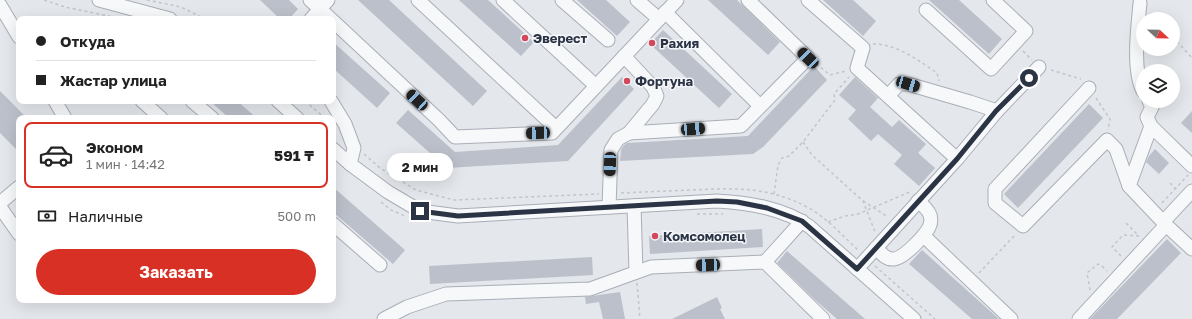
<!DOCTYPE html>
<html lang="ru">
<head>
<meta charset="utf-8">
<style>
	:root { --surface:#fff; --page:#f2f2f2; --text:#222; --muted:#767676; --line:#e0e0e0; --accent:#d93025 }
	body { margin:0; font-family:"Golos Text",sans-serif; background:var(--page); color:var(--text); height:100vh; display:flex; flex-direction:column; font-size:15px; white-space:nowrap }
	* { box-sizing:border-box; margin:0 }
	p { font-size:13px; color:var(--muted) }
	.icon { flex:none; width:22px; height:22px; fill:none; stroke:currentColor; stroke-width:2; stroke-linecap:round; stroke-linejoin:round }
	.map { position:relative; flex:1; overflow:hidden }
	.side { position:absolute; left:16px; top:115px; width:320px; height:188px; display:flex; flex-direction:column; background:var(--surface); border-radius:8px; box-shadow:0 4px 16px #0002 }
	.side>* { flex:none }
	.top-card { position:absolute; left:16px; top:16px; width:320px; height:88px; border-radius:8px; box-shadow:0 4px 16px #0002; display:grid; align-content:center; height:88px; padding:0 20px; background:var(--surface) }
	.needle { width:26px; rotate:112deg }
	.controls { position:absolute; left:1136px; top:12px; display:grid; gap:8px }
	.controls a { display:grid; place-items:center; width:44px; height:44px; border-radius:50%; background:var(--surface); box-shadow:0 4px 16px #0002; font-size:20px }
	.end { position:absolute; width:18px; height:18px; margin:-9px; border:5px solid #2b3445; background:#fff; box-shadow:0 0 0 2px #fff }
	.from { border-radius:50% }
	.bubble { position:absolute; height:28px; border-radius:14px; background:var(--surface); box-shadow:0 4px 16px #0002; font-size:13px; font-weight:700; line-height:28px; text-align:center }
	.car { position:absolute; width:12px; height:24px; margin:-12px -6px; border-radius:5px; box-shadow:0 0 3px 1px #0007; background:linear-gradient(#222 24%,#8ab4d8 0 40%,#222 0 76%,#8ab4d8 0 86%,#222 0) }
	.top-card b { display:flex; align-items:center; gap:14px; height:38px; font-size:15px }
	.top-card b+b { border-top:1px solid var(--line) }
	.top-card i { width:10px; height:10px; background:var(--text) }
	ul { padding:7px 0 0; list-style:none }
	li { display:flex; align-items:center; gap:12px; height:66px; margin:0 8px 6px; padding:0 12px; border:2px solid transparent; border-radius:8px }
	li div { flex:1 }
	li b { display:block; font-size:15px }
	li em { font-style:normal; font-weight:700 }
	li.selected { border-color:var(--accent) }
	li>.icon { width:36px; height:36px; stroke-width:1.5 }
	.pay { display:flex; align-items:center; gap:10px; height:44px; padding:0 20px; font-size:15px }
	.pay p { margin-inline-start:auto }
	.cta { display:flex; gap:8px; margin-top:auto; padding:8px 20px }
	.cta a { flex:1; height:46px; border-radius:24px; background:var(--accent); color:#fff; font-size:16px; font-weight:700; line-height:46px; text-align:center }
	.map>svg:first-child { display:block }
	.building { fill:#bbc0ca }
	.lines { fill:none; stroke-linecap:round; stroke-linejoin:round }
	.minor-casing { stroke:#a9aeb7; stroke-width:15 }
	.path { stroke:#c2c5cb; stroke-width:1.5; stroke-dasharray:3 3; stroke-linecap:butt }
	.minor { stroke:#f7f8fa; stroke-width:13 }
	.route { stroke:#2b3445; stroke-width:5 }
	.poi-dot { fill:#d1495b; stroke:#f4f6f9; stroke-width:1.5 }
	.labels { text-anchor:middle; dominant-baseline:central; stroke-width:3; stroke-linejoin:round; paint-order:stroke }
	.poi-label { font-size:13px; font-weight:bold; fill:#2b3445; stroke:#f4f6f9; text-anchor:start }
</style>
</head>
<body>
<div class="map">
<svg width="1192" height="319" viewBox="0 0 1192 319">
	<rect width="100%" height="100%" fill="#e4e7ec"/>
	<!-- building -->
	<g class="building">
		<path d="M260,0H289L298,9L289,19H280Z"/>
		<path d="M358,0H389L487,91L473,106Z"/>
		<path d="M459,0H488L534,42L521,56Z"/>
		<path d="M577,0H606L630,22L617,36Z"/>
		<path d="M708,0H737L780,42L768,55Z"/>
		<path d="M823,0H853L876,21L863,36Z"/>
		<path d="M929,0H959L1002,39L989,54Z"/>
		<path d="M663,30L732,94L719,108L650,44Z"/>
		<path d="M333,42L390,93L377,108L333,68Z"/>
		<path d="M814,66L827,80L763,147L753,154L620,161L621,150L624,145L627,143L748,136Z"/>
		<path d="M622,77L634,89L568,161L447,168L396,123L408,110L455,152L558,145Z"/>
		<path d="M855,77L878,98L870,107L892,127L899,120L926,144L918,153L935,168L919,186L894,164L902,155L878,134L871,141L848,119L856,110L839,95Z"/>
		<path d="M0,91L27,118H19V152L0,133Z"/>
		<path d="M210,101H237L257,118H229Z"/>
		<path d="M1089,104L1103,118L1018,208L1004,194Z"/>
		<path d="M1192,111V133L1181,123Z"/>
		<path d="M1155,149L1169,163L1159,174L1146,162L1149,156Z"/>
		<path d="M333,187L405,250L393,264L333,212Z"/>
		<path d="M762,229L763,247L650,254L649,236Z"/>
		<path d="M1167,239L1181,253L1117,319H1090Z"/>
		<path d="M922,250L999,319H972L909,264Z"/>
		<path d="M787,251L865,319H837L814,299L777,263Z"/>
		<path d="M592,257L593,275L430,284L429,266Z"/>
		<path d="M620,292L625,319H603L599,302L586,304L585,297Z"/>
		<path d="M717,297L722,308L720,309L725,319H672Z"/>
	</g>
	<g class="lines">
		<!-- minor casing -->
		<g class="minor-casing">
			<g id="minor">
				<path d="M99,0L170,19"/>
				<path d="M310,0L331,19"/>
				<path d="M418,0L556,128"/>
				<path d="M503,0L596,86"/>
				<path d="M562,0L608,40"/>
				<path d="M637,0L659,19"/>
				<path d="M808,0L863,48L857,68L957,159"/>
				<path d="M1140,3C1138,26 1132,70 1143,91"/>
				<path d="M0,5L19,37"/>
				<path d="M926,10L991,69L1026,31L993,0"/>
				<path d="M665,12L760,106"/>
				<path d="M311,19L328,0"/>
				<path d="M333,21L439,120L455,137L552,133L677,0"/>
				<path d="M1089,88L995,189V203L1023,226L1107,140L1116,149L1129,186"/>
				<path d="M888,96L899,84H908L970,102L997,111"/>
				<path d="M55,101L65,118"/>
				<path d="M142,101L161,118"/>
				<path d="M192,101L212,118"/>
				<path d="M278,101L297,118"/>
				<path d="M331,101L345,124L354,148L350,164"/>
				<path d="M1149,101L1152,107L1147,117L1151,126L1192,166"/>
				<path d="M1151,126L1129,186L1166,225L1192,249"/>
				<path d="M629,133L741,126L808,58L748,0"/>
				<path d="M333,149L350,164L388,192L420,211L458,216L717,201C749,203 784,208 810,227L914,319"/>
				<path d="M0,203L19,187"/>
				<path d="M634,206L636,272"/>
				<path d="M0,207L19,234"/>
				<path d="M609,207L611,150L618,139L629,133L653,104L657,96L653,87L624,56"/>
				<path d="M1163,222L1192,191"/>
				<path d="M333,224L380,265"/>
				<path d="M928,240L1011,319"/>
				<path d="M876,248C881,253 886,260 894,259C904,258 927,234 930,225C931,223 931,217 930,215C928,210 923,205 918,201"/>
				<path d="M765,262L802,221"/>
				<path d="M857,269L957,159L997,111L1039,67"/>
				<path d="M384,319L407,307L446,294L590,289L651,267L765,262L823,319"/>
				<path d="M1079,319L1166,225"/>
			</g>
		</g>
		<!-- path -->
		<g class="path">
			<path d="M44,0L65,7L123,19"/>
			<path d="M147,0L181,7L205,19"/>
			<path d="M1150,13L1156,19"/>
			<path d="M1173,37L1192,58"/>
			<path d="M873,44C897,44 918,60 937,73L939,81"/>
			<path d="M1023,51L1032,60"/>
			<path d="M816,64L830,75L846,71"/>
			<path d="M1051,70L1081,79"/>
			<path d="M1096,98L1110,119L1108,130"/>
			<path d="M305,101L325,118"/>
			<path d="M803,142L812,155L863,201L875,232"/>
			<path d="M364,154L380,168L416,190L454,200L599,194"/>
			<path d="M1170,183L1176,189"/>
			<path d="M621,193C644,192 667,191 691,190C735,188 768,186 809,208C828,219 843,236 859,251"/>
			<path d="M774,194L778,165L782,158L789,156L803,142L835,100L834,94L849,77"/>
			<path d="M863,201L888,217"/>
			<path d="M381,202L391,210L405,216"/>
			<path d="M1162,203L1188,175"/>
			<path d="M697,214H723"/>
			<path d="M828,222L845,216L858,214L912,191"/>
			<path d="M1126,223L1139,236"/>
			<path d="M1121,256L1112,247L1123,235L1139,236"/>
			<path d="M875,266L935,319"/>
			<path d="M979,273L1015,235"/>
			<path d="M637,283L640,319"/>
			<path d="M1090,290L1087,273L1098,264L1102,266L1107,271"/>
		</g>
		<!-- minor -->
		<use href="#minor" class="minor"/>
	</g>
	<g class="lines">
		<!-- route -->
		<path class="route" d="M420,211L458,216L717,201L737,202L767,208L802,221L857,269L957,159L996,111L1029,78"/>
	</g>
	<!-- markers -->
	<g class="poi-dot">
		<circle cx="525" cy="38" r="4"/>
		<circle cx="652" cy="43" r="4"/>
		<circle cx="627" cy="81" r="4"/>
		<circle cx="655" cy="236" r="4"/>
	</g>
	<g class="labels">
		<!-- poi labels -->
		<g class="poi-label">
			<text x="533" y="38">Эверест</text>
			<text x="660" y="43">Рахия</text>
			<text x="635" y="81">Фортуна</text>
			<text x="663" y="236">Комсомолец</text>
		</g>
	</g>
</svg>
<div class="controls">
<a><svg class="needle" viewBox="-14 -14 28 28"><path d="M0-13l5 13h-10z" fill="#e53935"/><path d="M0 13l5-13h-10z" fill="#767676"/></svg></a>
<a><svg class="icon" aria-label="layers" viewBox="0 0 24 24"><path d="M12 4l9 5-9 5-9-5zM3 14l9 5 9-5"/></svg></a>
</div>
<i class="end from" style="left:1029px;top:78px"></i>
<i class="end" style="left:420px;top:211px"></i>
<div class="bubble" style="left:387px;top:153px;width:66px">2 мин</div>
<i class="car" style="left:808px;top:58px;rotate:314deg"></i>
<i class="car" style="left:908px;top:84px;rotate:106deg"></i>
<i class="car" style="left:417px;top:100px;rotate:313deg"></i>
<i class="car" style="left:693px;top:129px;rotate:86deg"></i>
<i class="car" style="left:538px;top:133px;rotate:268deg"></i>
<i class="car" style="left:610px;top:164px;rotate:182deg"></i>
<i class="car" style="left:708px;top:265px;rotate:268deg"></i>
<div class="top-card">
<b><i class="from"></i>Откуда</b>
<b><i></i>Жастар улица</b>
</div>
<section class="side">
<ul>
<li class="selected"><svg class="icon" aria-label="car" viewBox="0 0 24 24"><path d="M5 17H2v-5l4-1 3-4h7l3 4 3 1v5h-3M9 17h6M6 11h13"/><circle cx="7" cy="17" r="2"/><circle cx="17" cy="17" r="2"/></svg><div><b>Эконом</b><p>1 мин · 14:42</p></div><em>591 ₸</em></li>
</ul>
<div class="pay"><svg class="icon" aria-label="cash" viewBox="0 0 24 24"><path d="M3 7h18v10H3z"/><circle cx="12" cy="12" r="2"/></svg>Наличные<p>500 m</p></div>
<div class="cta"><a>Заказать</a></div>
</section>
</div>
</body>
</html>
